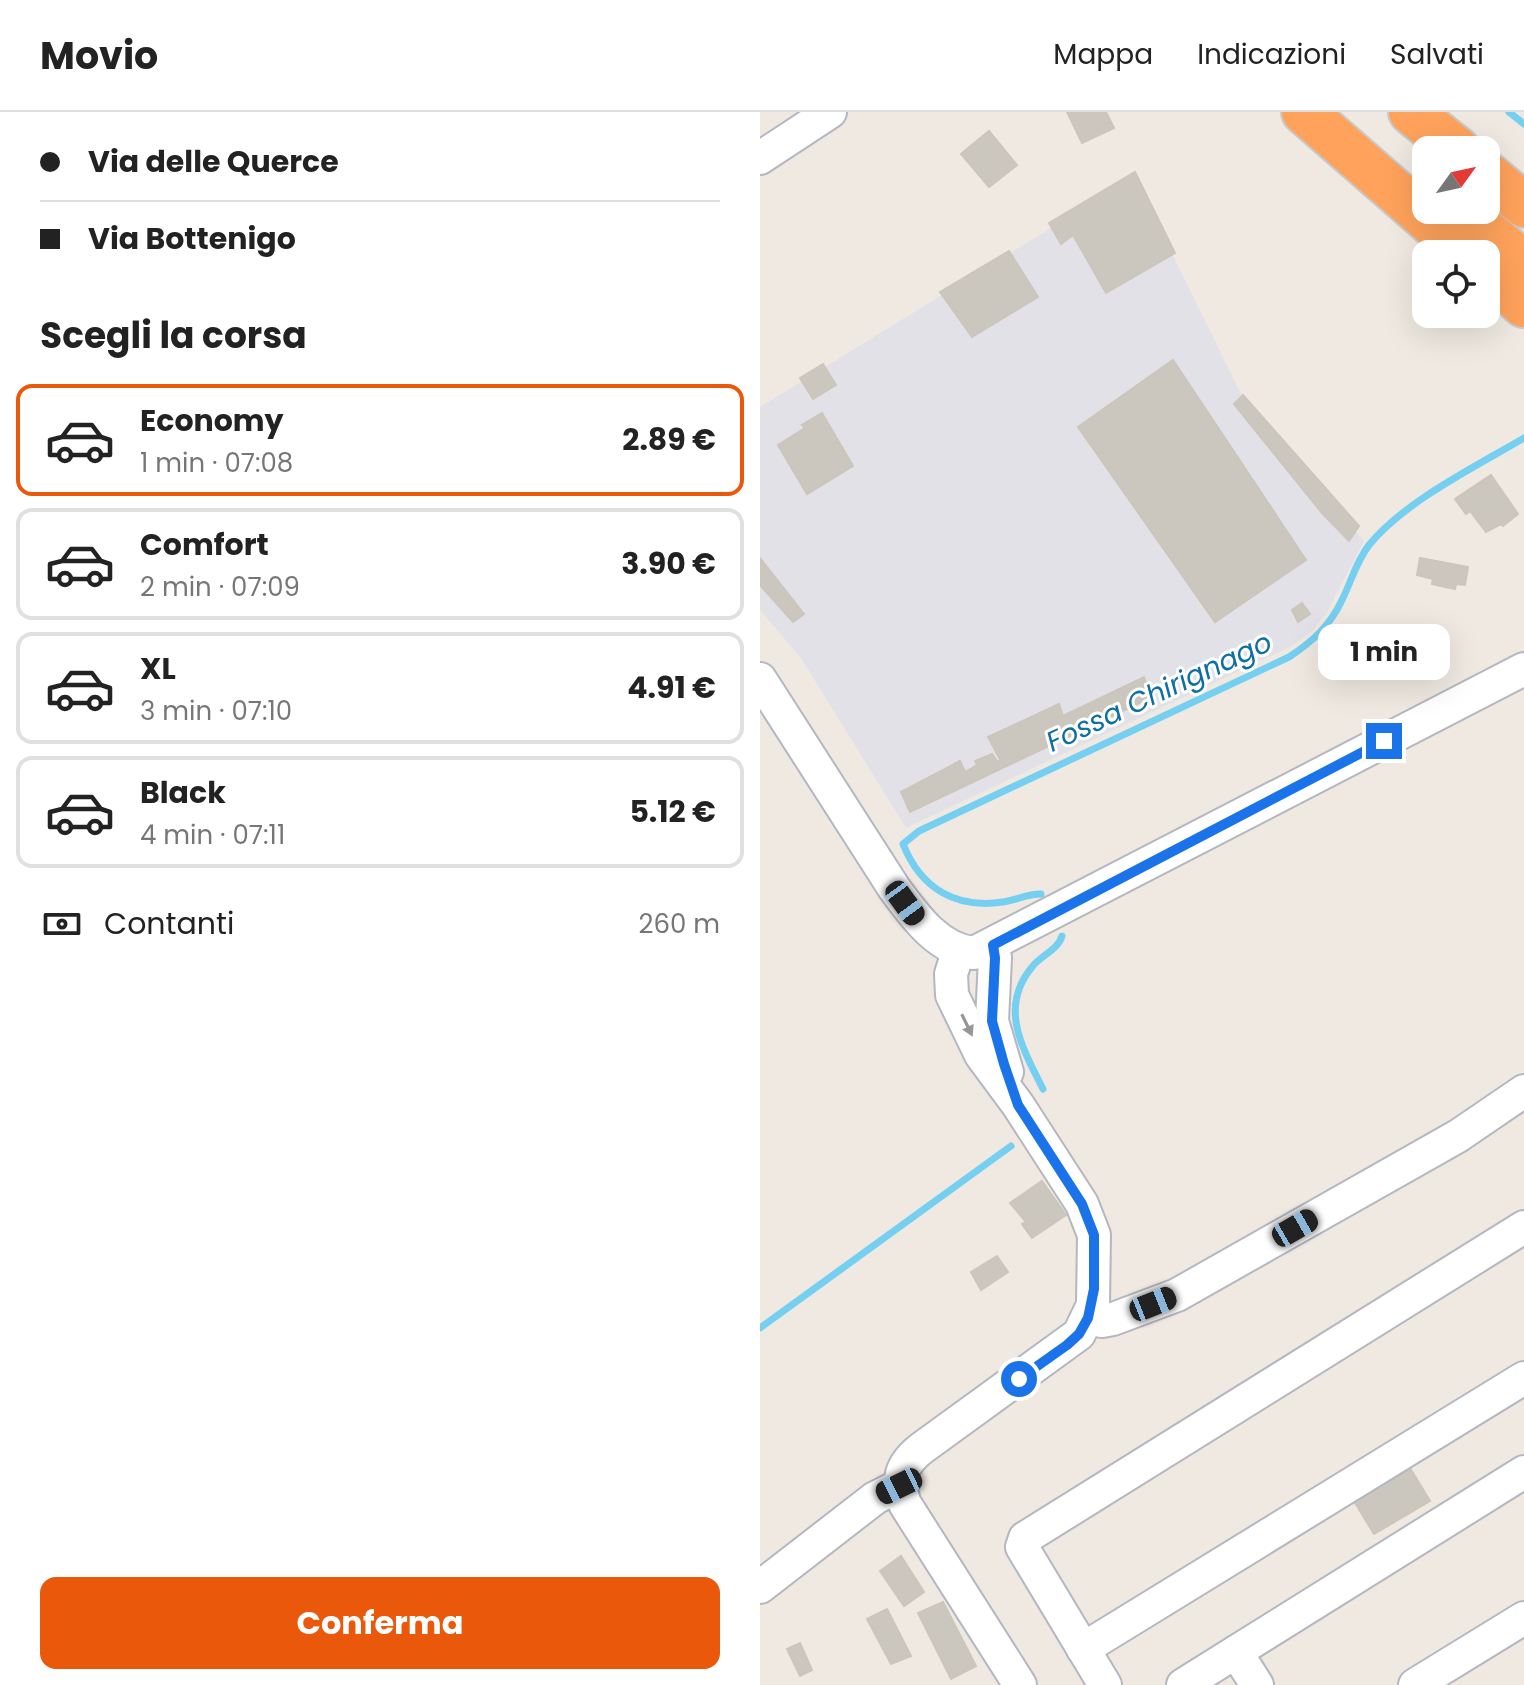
<!DOCTYPE html>
<html lang="it">
<head>
<meta charset="utf-8">
<style>
	:root { --surface:#fff; --page:#f2f2f2; --text:#222; --muted:#767676; --line:#e0e0e0; --accent:#ea580c }
	body { margin:0; font-family:Poppins,sans-serif; background:var(--page); color:var(--text); height:100vh; display:flex; flex-direction:column; font-size:30px; white-space:nowrap }
	* { box-sizing:border-box; margin:0 }
	p { font-size:26px; color:var(--muted) }
	.icon { flex:none; width:44px; height:44px; fill:none; stroke:currentColor; stroke-width:2; stroke-linecap:round; stroke-linejoin:round }
	.map { position:relative; flex:1; overflow:hidden }
	.sheet { display:flex; flex-direction:column; background:var(--surface); width:760px }
	.sheet>* { flex:none }
	.hud { display:grid; align-content:center; height:176px; padding:0 40px; background:var(--surface) }
	.needle { width:52px; rotate:57deg }
	.controls { position:absolute; left:652px; top:24px; display:grid; gap:16px }
	.controls a { display:grid; place-items:center; width:88px; height:88px; border-radius:16px; background:var(--surface); box-shadow:0 8px 32px #0002; font-size:40px }
	.end { position:absolute; width:36px; height:36px; margin:-18px; border:10px solid #1a73e8; background:#fff; box-shadow:0 0 0 4px #fff }
	.from { border-radius:50% }
	.bubble { position:absolute; height:56px; border-radius:16px; background:var(--surface); box-shadow:0 8px 32px #0002; font-size:26px; font-weight:700; line-height:56px; text-align:center }
	.car { position:absolute; width:24px; height:48px; margin:-24px -12px; border-radius:10px; box-shadow:0 0 6px 2px #0007; background:linear-gradient(#222 24%,#8ab4d8 0 40%,#222 0 76%,#8ab4d8 0 86%,#222 0) }
	.hud b { display:flex; align-items:center; gap:28px; height:76px; font-size:30px }
	.hud b+b { border-top:2px solid var(--line) }
	.hud i { width:20px; height:20px; background:var(--text) }
	ul { padding:0; list-style:none }
	li { display:flex; align-items:center; gap:24px; height:112px; margin:0 16px 12px; padding:0 24px; border:4px solid var(--line); border-radius:16px }
	li div { flex:1 }
	li b { display:block; font-size:30px }
	li em { font-style:normal; font-weight:700 }
	li.active { border-color:var(--accent) }
	li>.icon { width:72px; height:72px; stroke-width:1.5 }
	h2 { padding:0 40px; font-size:36px; line-height:96px }
	.pay { display:flex; align-items:center; gap:20px; height:88px; padding:0 40px; font-size:30px }
	.pay p { margin-inline-start:auto }
	.cta { display:flex; gap:16px; margin-top:auto; padding:16px 40px }
	.cta a { flex:1; height:92px; border-radius:16px; background:var(--accent); color:#fff; font-size:32px; font-weight:700; line-height:92px; text-align:center }
	header { display:flex; align-items:center; gap:48px; box-sizing:border-box; height:112px; padding:0 40px; background:var(--surface); border-bottom:2px solid var(--line) }
	header strong { font-size:38px }
	nav { display:flex; gap:44px; margin-inline-start:auto; font-size:28px }
	main { display:flex; flex:1; min-height:0 }
	.map>svg:first-child { display:block }
	.industrial { fill:#e3e1e8 }
	.lines { fill:none; stroke-linecap:round; stroke-linejoin:round }
	.stream { stroke:#75cff0; stroke-width:7 }
	.building { fill:#cbc7bf; stroke:#cbc5ba; stroke-width:2 }
	.minor-casing { stroke:#b4b7c1; stroke-width:36 }
	.highway-casing { stroke:#c9c9c9; stroke-width:48 }
	.minor { stroke:#fff; stroke-width:32 }
	.highway { stroke:#ffa35c; stroke-width:44 }
	.oneway { fill:#969696 }
	.route { stroke:#1a73e8; stroke-width:10 }
	.labels { text-anchor:middle; dominant-baseline:central; stroke-width:6; stroke-linejoin:round; paint-order:stroke }
	.water-label { font-size:28px; font-style:italic; fill:#0d6fa3; stroke:#fff }
</style>
</head>
<body>
<header>
<strong>Movio</strong>
<nav><a>Mappa</a><a>Indicazioni</a><a>Salvati</a></nav>
</header>
<main>
<section class="sheet">
<div class="hud">
<b><i class="from"></i>Via delle Querce</b>
<b><i></i>Via Bottenigo</b>
</div>
<h2>Scegli la corsa</h2>
<ul>
<li class="active"><svg class="icon" aria-label="car" viewBox="0 0 24 24"><path d="M5 17H2v-5l4-1 3-4h7l3 4 3 1v5h-3M9 17h6M6 11h13"/><circle cx="7" cy="17" r="2"/><circle cx="17" cy="17" r="2"/></svg><div><b>Economy</b><p>1 min · 07:08</p></div><em>2.89 €</em></li>
<li><svg class="icon" aria-label="car" viewBox="0 0 24 24"><path d="M5 17H2v-5l4-1 3-4h7l3 4 3 1v5h-3M9 17h6M6 11h13"/><circle cx="7" cy="17" r="2"/><circle cx="17" cy="17" r="2"/></svg><div><b>Comfort</b><p>2 min · 07:09</p></div><em>3.90 €</em></li>
<li><svg class="icon" aria-label="car" viewBox="0 0 24 24"><path d="M5 17H2v-5l4-1 3-4h7l3 4 3 1v5h-3M9 17h6M6 11h13"/><circle cx="7" cy="17" r="2"/><circle cx="17" cy="17" r="2"/></svg><div><b>XL</b><p>3 min · 07:10</p></div><em>4.91 €</em></li>
<li><svg class="icon" aria-label="car" viewBox="0 0 24 24"><path d="M5 17H2v-5l4-1 3-4h7l3 4 3 1v5h-3M9 17h6M6 11h13"/><circle cx="7" cy="17" r="2"/><circle cx="17" cy="17" r="2"/></svg><div><b>Black</b><p>4 min · 07:11</p></div><em>5.12 €</em></li>
</ul>
<div class="pay"><svg class="icon" aria-label="cash" viewBox="0 0 24 24"><path d="M3 7h18v10H3z"/><circle cx="12" cy="12" r="2"/></svg>Contanti<p>260 m</p></div>
<div class="cta"><a>Conferma</a></div>
</section>
<div class="map">
<svg width="764" height="1573" viewBox="0 0 764 1573">
	<rect width="100%" height="100%" fill="#efe9e1"/>
	<!-- industrial -->
	<path class="industrial" d="M374,65L486,292L604,429L567,500L552,519L530,535L146,716L41,546L0,498V295Z"/>
	<g class="lines">
		<!-- stream -->
		<g class="stream">
			<path d="M749,0L764,12"/>
			<path d="M281,782C267,782 256,788 243,790C196,797 161,777 143,732L159,719L529,545C552,530 570,514 582,488C591,470 596,450 609,433C645,389 715,355 764,326"/>
			<path d="M283,977C263,937 238,896 272,855C280,844 298,838 302,824"/>
			<path d="M0,1216L251,1034"/>
		</g>
	</g>
	<!-- building -->
	<g class="building">
		<path d="M307,0H346L354,16L322,31Z"/>
		<path d="M229,19L257,53L229,75L201,42Z"/>
		<path d="M375,60L415,141L346,181L313,123L301,132L289,111Z"/>
		<path d="M249,139L278,185L212,225L180,180Z"/>
		<path d="M413,248L546,448L455,510L318,315Z"/>
		<path d="M63,252L76,273L53,287L40,266Z"/>
		<path d="M483,283L599,414L589,429L562,401L474,292Z"/>
		<path d="M62,301L93,354L47,382L18,333L45,316L42,313Z"/>
		<path d="M731,363L758,402L743,414L741,412L726,420L710,399L706,402L695,387Z"/>
		<path d="M0,446L44,502L33,510L0,473Z"/>
		<path d="M660,446L708,455L705,473L696,472L695,477L672,472L673,467L657,463Z"/>
		<path d="M542,491L550,502L538,510L532,498Z"/>
		<path d="M384,565L392,585L150,700L141,680L200,649L205,660L217,653L215,649L232,642L237,649H241L228,625L299,592L303,604Z"/>
		<path d="M282,1069L306,1103L272,1126L262,1112L266,1110L250,1091Z"/>
		<path d="M237,1144L248,1160L221,1178L211,1160Z"/>
		<path d="M650,1356L670,1389L614,1422L594,1389Z"/>
		<path d="M141,1444L164,1480L144,1494L120,1459Z"/>
		<path d="M183,1490L216,1554L191,1567L158,1501Z"/>
		<path d="M127,1497L151,1544L131,1552L107,1507Z"/>
		<path d="M40,1531L52,1558L40,1564L27,1537Z"/>
	</g>
	<g class="lines">
		<!-- minor casing -->
		<g class="minor-casing">
			<g id="minor">
				<path d="M0,46L70,0"/>
				<path d="M0,567L134,776C154,803 178,838 214,841L764,557"/>
				<path d="M233,833L235,846L232,909L247,960"/>
				<path d="M198,840L191,862L192,883L221,943L258,993L322,1092L334,1123L333,1193L319,1222L162,1336C141,1352 136,1368 145,1392L260,1573"/>
				<path d="M328,1206L342,1209L353,1207L417,1183L698,1024L764,979"/>
				<path d="M0,1475L115,1386L139,1374"/>
				<path d="M323,1537L764,1266"/>
				<path d="M476,1540L497,1573"/>
				<path d="M345,1573L262,1435L265,1426L764,1115"/>
				<path d="M423,1573L764,1360"/>
				<path d="M655,1573L764,1506"/>
			</g>
		</g>
		<!-- highway casing -->
		<g class="highway-casing">
			<g id="highway">
				<path d="M544,0L707,142"/>
				<path d="M651,0L698,38"/>
				<path d="M726,61L764,93"/>
				<path d="M700,98L764,151"/>
				<path d="M726,159L764,193"/>
			</g>
		</g>
		<!-- minor -->
		<use href="#minor" class="minor"/>
		<!-- highway -->
		<use href="#highway" class="highway"/>
	</g>
	<!-- one-way arrows -->
	<defs><path id="oneway-solid" d="M-6-.8H1V-3.2L6.5 0L1 3.2V.8H-6Z" transform="scale(2)"/></defs>
	<use class="oneway" href="#oneway-solid" transform="translate(207 913) rotate(64)"/>
	<g class="lines">
		<!-- route -->
		<path class="route" d="M259,1267L307,1233L319,1222L328,1206L334,1177V1123L322,1092L258,993L244,952L232,909L235,846L233,833L624,629"/>
	</g>
	<g class="labels">
		<!-- water labels -->
		<g class="water-label">
			<text transform="translate(399 580) rotate(-25)">Fossa Chirignago</text>
		</g>
	</g>
</svg>
<div class="controls">
<a><svg class="needle" viewBox="-14 -14 28 28"><path d="M0-13l5 13h-10z" fill="#e53935"/><path d="M0 13l5-13h-10z" fill="#767676"/></svg></a>
<a><svg class="icon" aria-label="locate" viewBox="0 0 24 24"><circle cx="12" cy="12" r="6"/><path d="M12 2v4M12 18v4M2 12h4M18 12h4"/></svg></a>
</div>
<i class="end from" style="left:259px;top:1267px"></i>
<i class="end" style="left:624px;top:629px"></i>
<div class="bubble" style="left:558px;top:512px;width:132px">1 min</div>
<i class="car" style="left:145px;top:791px;rotate:144deg"></i>
<i class="car" style="left:535px;top:1116px;rotate:60deg"></i>
<i class="car" style="left:393px;top:1192px;rotate:68deg"></i>
<i class="car" style="left:139px;top:1374px;rotate:244deg"></i>
</div>
</main>
</body>
</html>
